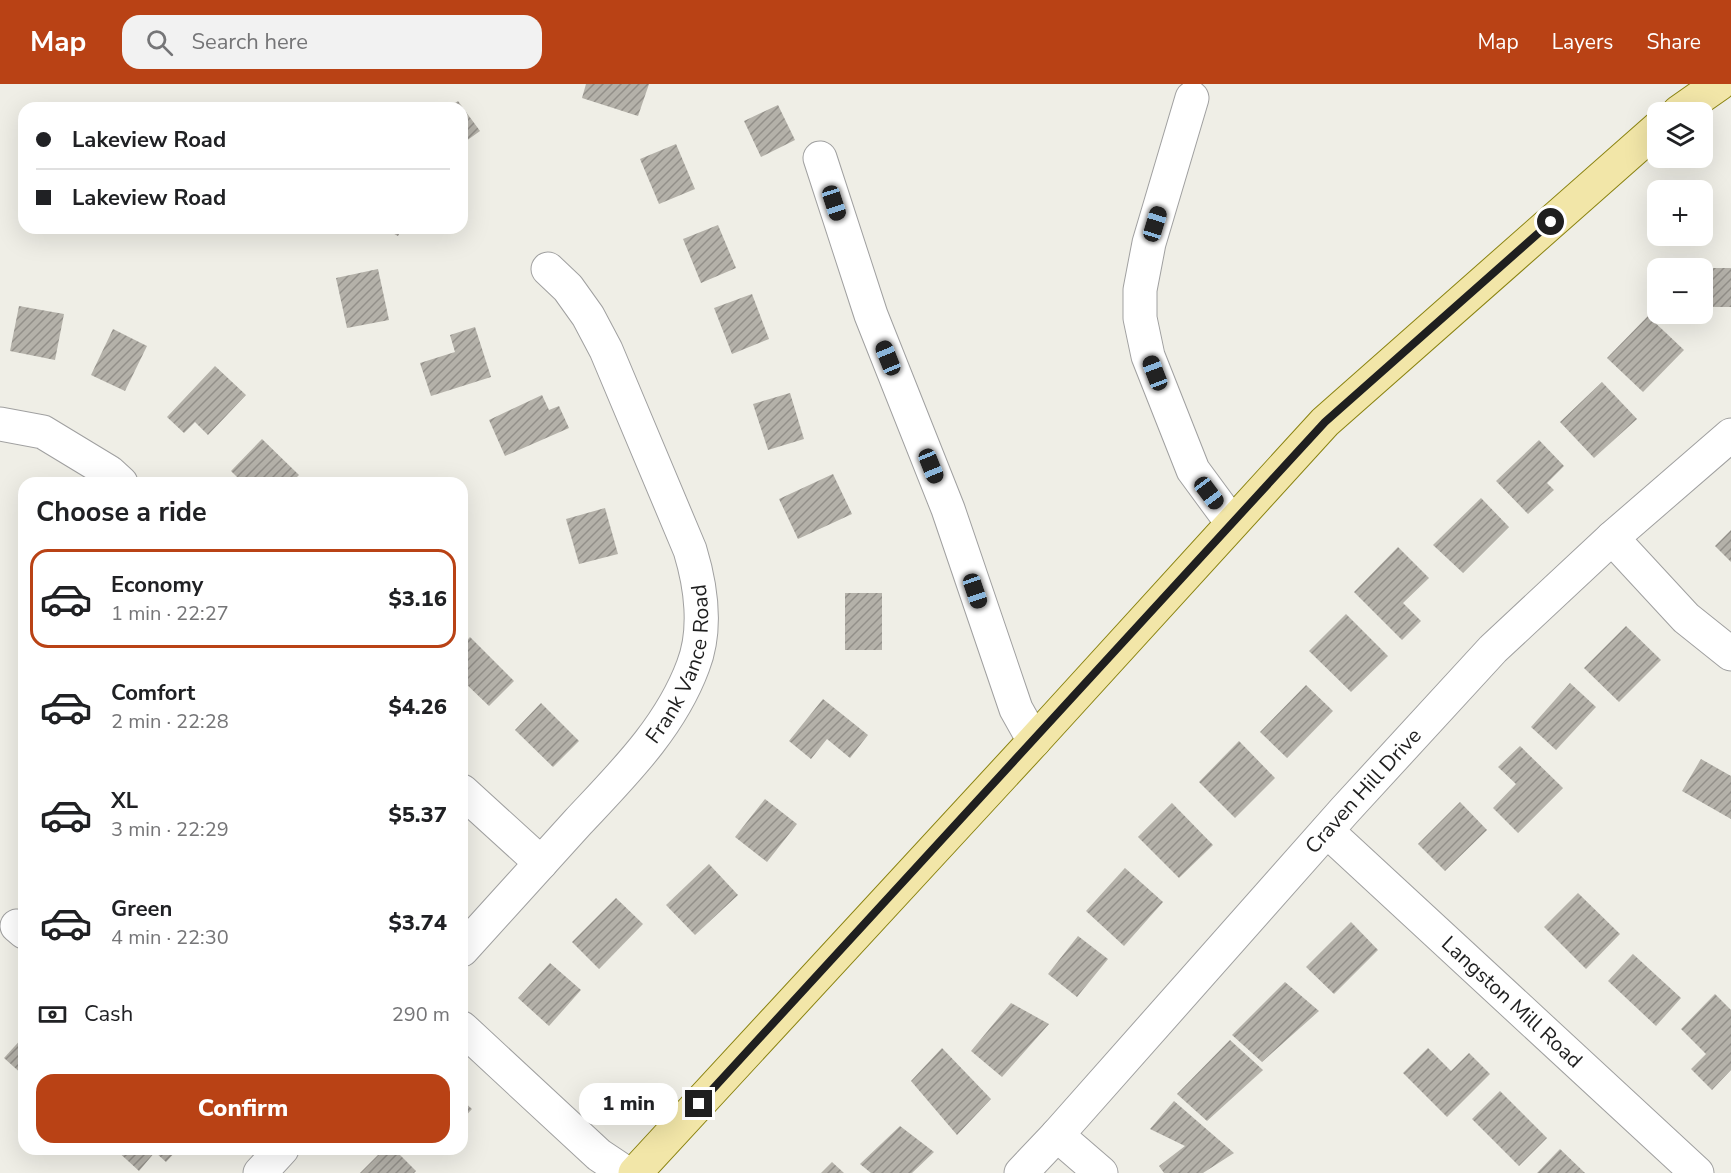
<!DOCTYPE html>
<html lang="en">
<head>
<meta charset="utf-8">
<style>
	:root { --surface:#fff; --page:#f2f2f2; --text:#202124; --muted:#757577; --line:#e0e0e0; --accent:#b94215 }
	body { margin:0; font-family:"Nunito Sans",sans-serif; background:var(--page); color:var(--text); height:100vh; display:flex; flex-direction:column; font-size:22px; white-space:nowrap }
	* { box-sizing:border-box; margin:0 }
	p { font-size:20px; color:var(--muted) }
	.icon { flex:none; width:33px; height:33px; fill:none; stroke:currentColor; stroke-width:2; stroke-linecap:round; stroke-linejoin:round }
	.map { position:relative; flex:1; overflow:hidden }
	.sheet { position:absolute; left:18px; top:393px; width:450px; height:678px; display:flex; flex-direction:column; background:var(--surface); border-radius:18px; box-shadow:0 6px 24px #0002 }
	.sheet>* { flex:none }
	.guide { position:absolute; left:18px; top:18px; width:450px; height:132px; border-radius:18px; box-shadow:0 6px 24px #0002; display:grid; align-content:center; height:132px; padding:0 18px; background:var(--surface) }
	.tools { position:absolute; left:1647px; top:18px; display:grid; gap:12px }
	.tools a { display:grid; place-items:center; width:66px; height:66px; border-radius:12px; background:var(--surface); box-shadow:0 6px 24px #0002; font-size:30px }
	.end { position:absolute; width:27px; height:27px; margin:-14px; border:8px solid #1f1f1f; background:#fff; box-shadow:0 0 0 3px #fff }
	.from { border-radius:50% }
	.bubble { position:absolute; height:42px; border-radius:18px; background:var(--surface); box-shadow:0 6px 24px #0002; font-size:20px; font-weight:800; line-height:42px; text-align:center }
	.car { position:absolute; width:18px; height:36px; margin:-18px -9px; border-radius:8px; box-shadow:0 0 4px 2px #0007; background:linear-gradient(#222 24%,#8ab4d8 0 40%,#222 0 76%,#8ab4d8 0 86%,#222 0) }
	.guide b { display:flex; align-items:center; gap:21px; height:57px; font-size:22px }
	.guide b+b { border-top:2px solid var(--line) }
	.guide i { width:15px; height:15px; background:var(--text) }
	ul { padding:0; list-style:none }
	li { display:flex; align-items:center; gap:18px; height:99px; margin:0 12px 9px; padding:0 6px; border:3px solid transparent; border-radius:18px }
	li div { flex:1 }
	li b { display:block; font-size:22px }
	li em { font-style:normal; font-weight:800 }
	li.active { border-color:var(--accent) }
	li>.icon { width:54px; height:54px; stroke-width:1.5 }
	h2 { padding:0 18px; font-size:27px; line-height:72px }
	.pay { display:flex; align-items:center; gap:15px; height:66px; padding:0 18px; font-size:22px }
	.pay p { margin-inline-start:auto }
	.action { display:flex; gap:12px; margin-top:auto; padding:12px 18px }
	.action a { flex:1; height:69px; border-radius:18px; background:var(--accent); color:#fff; font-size:24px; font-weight:800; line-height:69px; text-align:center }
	header { display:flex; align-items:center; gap:36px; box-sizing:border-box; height:84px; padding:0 30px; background:var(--accent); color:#fff }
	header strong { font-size:28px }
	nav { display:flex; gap:33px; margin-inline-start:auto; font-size:21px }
	.search { width:420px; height:54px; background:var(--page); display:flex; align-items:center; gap:15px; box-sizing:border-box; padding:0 21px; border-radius:18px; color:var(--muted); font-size:22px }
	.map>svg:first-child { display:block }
	.building { fill:url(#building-hatch) }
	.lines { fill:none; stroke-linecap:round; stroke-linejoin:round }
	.minor-casing { stroke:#a0a0a0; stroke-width:35 }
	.major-casing { stroke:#8a8310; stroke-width:35 }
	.minor { stroke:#fff; stroke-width:33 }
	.major { stroke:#f2e6a8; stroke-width:33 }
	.route { stroke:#1f1f1f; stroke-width:8 }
	.labels { text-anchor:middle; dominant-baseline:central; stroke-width:4.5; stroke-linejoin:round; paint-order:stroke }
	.street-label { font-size:21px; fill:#1f1f1f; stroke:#fff }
</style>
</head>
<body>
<header>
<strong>Map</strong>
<div class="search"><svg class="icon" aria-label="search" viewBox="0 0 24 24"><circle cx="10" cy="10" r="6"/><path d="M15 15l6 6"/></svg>Search here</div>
<nav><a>Map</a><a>Layers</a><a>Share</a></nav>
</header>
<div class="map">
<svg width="1731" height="1089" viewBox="0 0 1731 1089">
	<defs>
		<pattern id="building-hatch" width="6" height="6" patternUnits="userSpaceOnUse" patternTransform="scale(1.5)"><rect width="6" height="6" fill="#b4b1a9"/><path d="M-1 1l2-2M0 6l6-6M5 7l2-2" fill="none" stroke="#928f89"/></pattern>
	</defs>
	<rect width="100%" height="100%" fill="#efeee6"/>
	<!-- building -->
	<g class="building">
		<path d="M586,0H649L638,32L582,14Z"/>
		<path d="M458,17L480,47L462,60V24H448Z"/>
		<path d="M778,21L795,56L761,73L744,37Z"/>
		<path d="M676,60L695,105L659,120L640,75Z"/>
		<path d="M718,141L736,184L701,199L683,155Z"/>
		<path d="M383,144H402L398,152Z"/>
		<rect x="1706" y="184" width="25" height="39"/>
		<path d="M378,185L389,236L347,244L336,194Z"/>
		<path d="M752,210L769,255L732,270L714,224Z"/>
		<path d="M19,222L64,230L55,276L10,267Z"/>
		<path d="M1648,232L1684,266L1643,308L1607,274Z"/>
		<path d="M475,243L491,293L431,312L420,279L455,268L450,251Z"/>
		<path d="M113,245L147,262L125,307L91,291Z"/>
		<path d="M215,282L246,311L208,351L195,338L184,349L167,333Z"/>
		<path d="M1602,298L1637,335L1594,374L1560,338Z"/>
		<path d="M790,309L804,355L768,366L753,320Z"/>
		<path d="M542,311L549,326L559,322L569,344L505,372L489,336Z"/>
		<path d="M262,355L299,391L291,399H243L231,387Z"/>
		<path d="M1539,356L1564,382L1547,399L1554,406L1528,430L1496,397Z"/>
		<path d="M833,390L852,430L798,455L779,415Z"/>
		<path d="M1481,414L1509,443L1463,489L1433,461Z"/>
		<path d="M605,424L618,470L579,480L566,435Z"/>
		<path d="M1731,446V478L1715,462Z"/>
		<path d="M1398,463L1429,494L1403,519L1421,537L1402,556L1354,508Z"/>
		<rect x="845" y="509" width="37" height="57"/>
		<path d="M1346,530L1388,572L1351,608L1309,567Z"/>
		<path d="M1626,542L1661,576L1619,618L1584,584Z"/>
		<path d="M470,553L514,597L489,622L462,596V562Z"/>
		<path d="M1570,599L1596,623L1556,666L1531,643Z"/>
		<path d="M1306,601L1333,627L1287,674L1260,648Z"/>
		<path d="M823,615L868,651L850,674L827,655L811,675L789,657Z"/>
		<path d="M541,619L579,657L553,683L515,646Z"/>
		<path d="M1239,657L1275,694L1235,734L1199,698Z"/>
		<path d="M1520,662L1563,704L1518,749L1493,724L1516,700L1498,683Z"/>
		<path d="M1701,675L1731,692V735L1682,707Z"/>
		<path d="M765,715L797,740L767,778L735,753Z"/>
		<path d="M1460,718L1487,746L1445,787L1418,760Z"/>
		<path d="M1172,719L1213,761L1179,794L1138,753Z"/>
		<path d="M709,780L738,811L695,851L666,821Z"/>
		<path d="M1125,784L1163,818L1124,862L1086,827Z"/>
		<path d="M1578,809L1620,850L1586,885L1544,843Z"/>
		<path d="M616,814L643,840L599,885L572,858Z"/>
		<path d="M1351,838L1378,866L1334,910L1306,883Z"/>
		<path d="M1078,852L1108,875L1077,913L1048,890Z"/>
		<path d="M1633,870L1681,914L1656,942L1608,897Z"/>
		<path d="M550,879L581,906L549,942L518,914Z"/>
		<path d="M1285,898L1319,927L1262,978L1232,951Z"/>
		<path d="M1715,910L1731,926V986L1712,1006L1691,985L1706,970L1681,945Z"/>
		<path d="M1011,919L1049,940L1002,993L971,967Z"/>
		<path d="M24,952V992L4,974Z"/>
		<path d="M1230,956L1263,986L1207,1037L1177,1010Z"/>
		<path d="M942,964L991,1015L957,1051L911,997Z"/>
		<path d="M1428,964L1451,987L1469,969L1490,990L1447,1033L1403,989Z"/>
		<path d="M1500,1007L1547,1054L1519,1082L1472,1035Z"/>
		<path d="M462,1016L472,1025L462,1036Z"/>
		<path d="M1174,1017L1234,1069L1203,1089H1164L1159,1082L1185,1062L1150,1045Z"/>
		<path d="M900,1042L934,1068L912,1089H871L860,1080Z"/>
		<path d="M115,1065H178L166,1078L155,1068L139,1087Z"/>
		<path d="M384,1065H394L416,1087L414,1089H360Z"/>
		<path d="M1560,1065L1585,1089H1537Z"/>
		<path d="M832,1078L844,1089H821Z"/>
	</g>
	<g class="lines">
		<!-- minor casing -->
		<g class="minor-casing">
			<g id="minor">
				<path d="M1192,14L1149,159L1140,206V234L1148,272L1193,386L1232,439"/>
				<path d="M820,74L871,231L948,425L1016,625L1034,657"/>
				<path d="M0,340L43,348L109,388L121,399"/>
				<path d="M1612,454L1686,534L1731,570"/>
				<path d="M462,707L541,779"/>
				<path id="s1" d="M1327,747L1697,1089"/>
				<path d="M17,842L24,848"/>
				<path id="s2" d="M462,866C501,823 539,781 578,738C622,691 670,644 693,582C707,546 701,502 690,466L606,266L588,232L568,204L548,185"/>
				<path d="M462,944L599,1071L626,1089"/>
				<path d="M1057,1051L1101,1089"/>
				<path d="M260,1089L282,1065"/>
				<path id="s3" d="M1021,1089L1057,1051L1345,726L1493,565L1612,454L1731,351"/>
			</g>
		</g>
		<!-- major casing -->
		<g class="major-casing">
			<g id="major">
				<path d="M1679,28L1719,0"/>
				<path d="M635,1089L1034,657L1325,338L1658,44"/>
			</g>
		</g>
		<!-- minor -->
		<use href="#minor" class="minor"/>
		<!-- major -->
		<use href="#major" class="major"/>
	</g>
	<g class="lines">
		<!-- route -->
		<path class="route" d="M699,1020L1325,338L1551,138"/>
	</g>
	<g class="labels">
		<!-- street labels -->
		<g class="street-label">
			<text stroke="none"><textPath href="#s2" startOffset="366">Frank Vance Road</textPath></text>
			<text stroke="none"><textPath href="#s3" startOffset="513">Craven Hill Drive</textPath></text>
			<text stroke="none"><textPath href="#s1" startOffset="252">Langston Mill Road</textPath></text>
		</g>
	</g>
</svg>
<div class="tools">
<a><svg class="icon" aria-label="layers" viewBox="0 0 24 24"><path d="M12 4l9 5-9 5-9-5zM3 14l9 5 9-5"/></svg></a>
<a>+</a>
<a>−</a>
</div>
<i class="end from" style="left:1551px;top:138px"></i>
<i class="end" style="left:699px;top:1020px"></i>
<div class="bubble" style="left:579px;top:999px;width:99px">1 min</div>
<i class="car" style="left:834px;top:119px;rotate:162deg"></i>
<i class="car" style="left:1155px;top:140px;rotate:17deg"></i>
<i class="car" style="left:888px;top:274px;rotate:338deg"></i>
<i class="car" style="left:1155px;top:289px;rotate:339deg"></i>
<i class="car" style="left:931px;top:382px;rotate:158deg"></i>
<i class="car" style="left:1209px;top:409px;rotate:143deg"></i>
<i class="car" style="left:975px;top:507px;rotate:161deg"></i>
<div class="guide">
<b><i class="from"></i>Lakeview Road</b>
<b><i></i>Lakeview Road</b>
</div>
<section class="sheet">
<h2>Choose a ride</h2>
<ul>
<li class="active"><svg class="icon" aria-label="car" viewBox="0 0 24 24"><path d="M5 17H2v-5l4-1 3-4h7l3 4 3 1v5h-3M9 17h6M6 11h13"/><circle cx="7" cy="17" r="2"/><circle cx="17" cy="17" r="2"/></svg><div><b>Economy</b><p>1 min · 22:27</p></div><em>$3.16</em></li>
<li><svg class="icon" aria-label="car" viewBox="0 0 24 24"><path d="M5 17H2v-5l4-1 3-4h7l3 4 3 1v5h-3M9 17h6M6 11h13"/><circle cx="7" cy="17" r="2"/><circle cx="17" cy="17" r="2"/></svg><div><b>Comfort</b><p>2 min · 22:28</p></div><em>$4.26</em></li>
<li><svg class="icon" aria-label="car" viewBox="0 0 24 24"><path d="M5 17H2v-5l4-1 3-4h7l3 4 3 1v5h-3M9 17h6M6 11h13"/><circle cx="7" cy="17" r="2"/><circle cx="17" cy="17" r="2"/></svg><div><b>XL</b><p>3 min · 22:29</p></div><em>$5.37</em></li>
<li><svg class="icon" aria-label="car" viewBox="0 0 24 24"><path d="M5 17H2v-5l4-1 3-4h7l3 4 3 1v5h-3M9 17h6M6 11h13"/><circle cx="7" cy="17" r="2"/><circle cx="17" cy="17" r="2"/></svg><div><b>Green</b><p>4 min · 22:30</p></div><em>$3.74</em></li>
</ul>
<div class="pay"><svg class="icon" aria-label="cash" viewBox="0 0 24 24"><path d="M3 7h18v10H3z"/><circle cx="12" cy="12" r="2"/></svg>Cash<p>290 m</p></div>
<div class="action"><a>Confirm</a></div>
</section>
</div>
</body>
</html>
